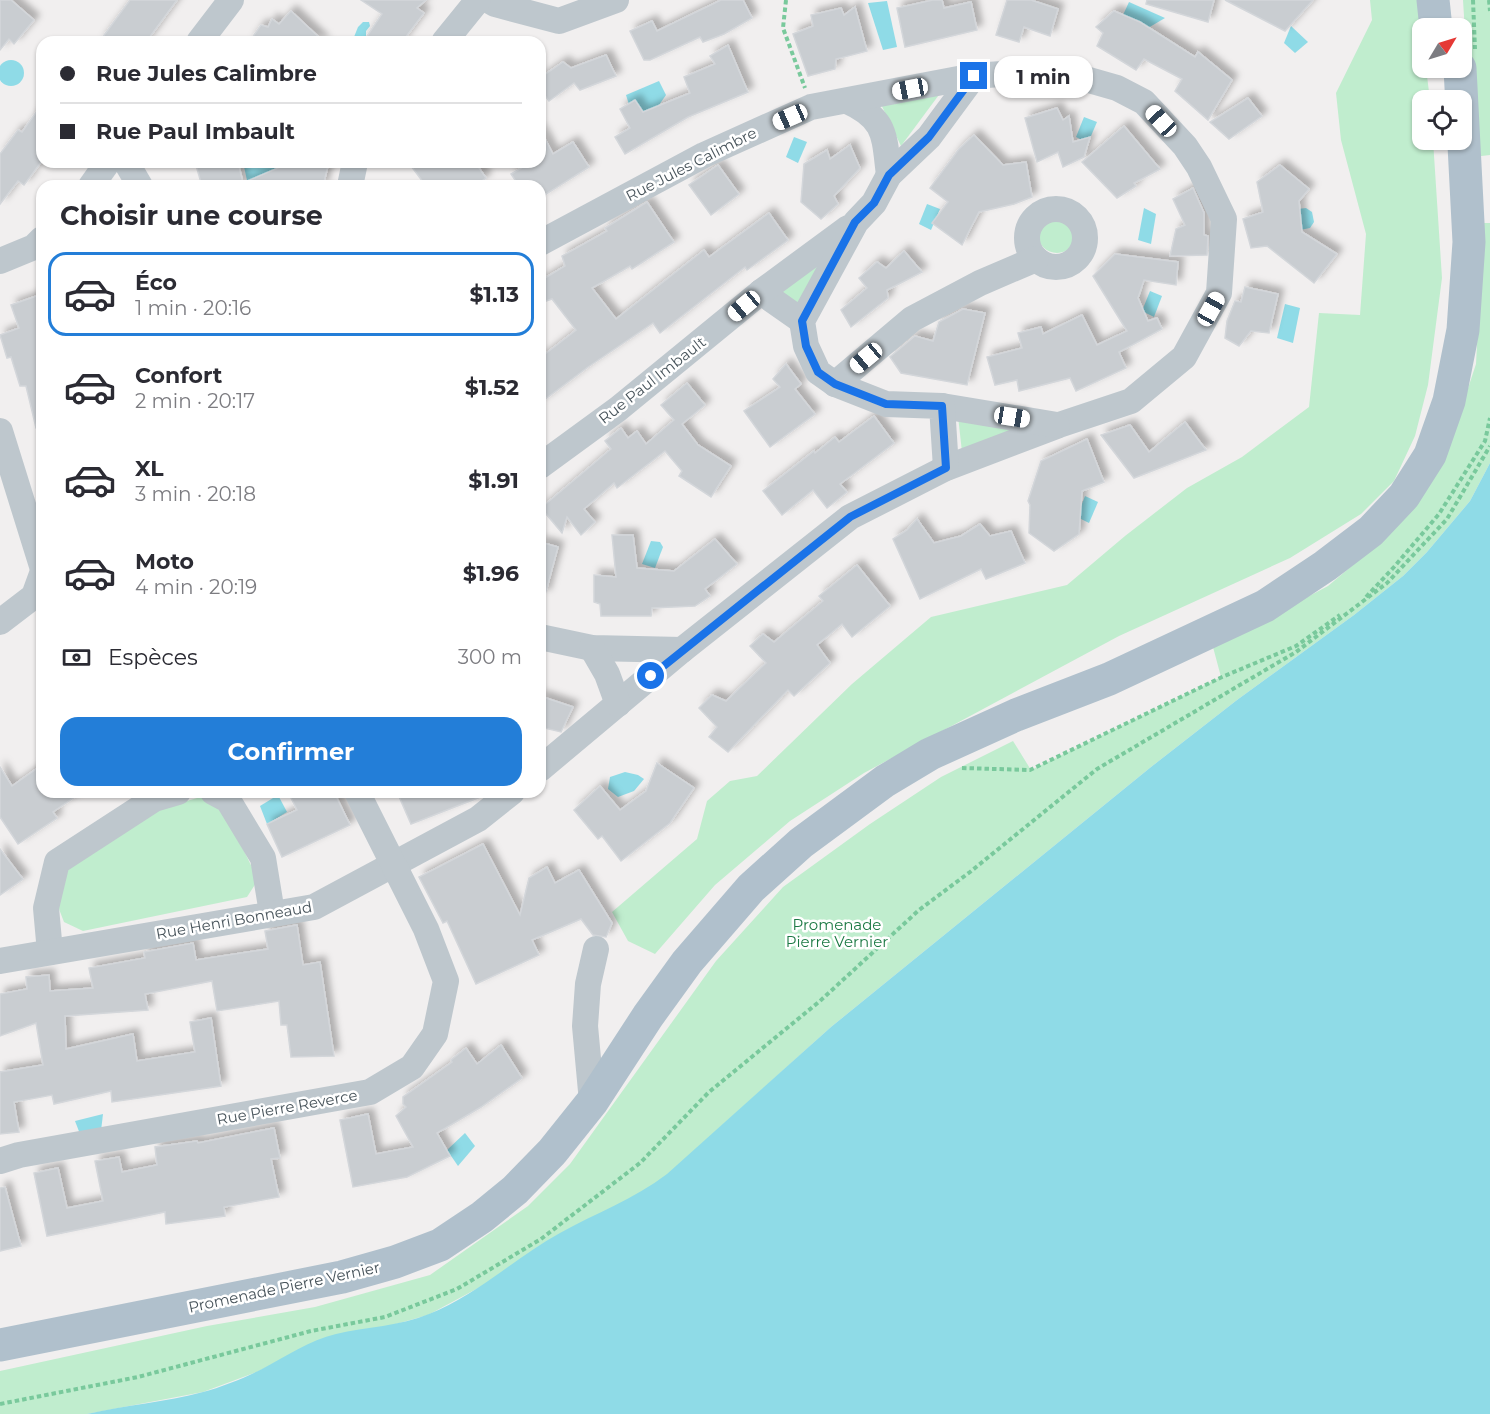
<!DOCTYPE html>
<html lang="fr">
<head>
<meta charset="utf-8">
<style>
	:root { --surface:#fff; --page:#f7f7f7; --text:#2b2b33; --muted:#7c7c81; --line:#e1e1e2; --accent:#237ed8 }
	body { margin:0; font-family:Montserrat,sans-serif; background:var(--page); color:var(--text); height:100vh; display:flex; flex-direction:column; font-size:22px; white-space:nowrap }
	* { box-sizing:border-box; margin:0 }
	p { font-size:20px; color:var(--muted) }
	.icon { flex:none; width:33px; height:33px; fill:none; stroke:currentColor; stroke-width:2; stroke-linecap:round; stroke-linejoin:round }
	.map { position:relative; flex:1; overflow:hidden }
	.panel { position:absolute; left:36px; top:180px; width:510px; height:618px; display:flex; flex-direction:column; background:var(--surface); border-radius:18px; box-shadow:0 2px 4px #0004 }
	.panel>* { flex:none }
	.banner { position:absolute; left:36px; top:36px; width:510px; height:132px; border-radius:18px; box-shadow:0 2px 4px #0004; display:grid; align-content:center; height:132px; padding:0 24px; background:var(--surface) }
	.needle { width:39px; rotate:52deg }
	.buttons { position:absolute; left:1412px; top:18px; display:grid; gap:12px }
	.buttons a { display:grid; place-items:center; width:60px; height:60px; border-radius:12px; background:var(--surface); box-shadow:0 2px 4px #0004; font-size:30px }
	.end { position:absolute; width:27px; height:27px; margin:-14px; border:8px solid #1a73e8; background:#fff; box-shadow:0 0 0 3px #fff }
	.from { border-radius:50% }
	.bubble { position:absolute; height:42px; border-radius:18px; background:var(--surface); box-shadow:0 2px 4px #0004; font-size:20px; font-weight:700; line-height:42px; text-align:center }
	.car { position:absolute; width:18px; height:36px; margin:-18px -9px; border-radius:8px; box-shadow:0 0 4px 2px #0007; background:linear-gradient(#fff 24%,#345 0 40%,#fff 0 76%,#345 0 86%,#fff 0) }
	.banner b { display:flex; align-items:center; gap:21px; height:57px; font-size:22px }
	.banner b+b { border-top:2px solid var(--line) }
	.banner i { width:15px; height:15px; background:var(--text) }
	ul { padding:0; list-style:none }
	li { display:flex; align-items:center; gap:18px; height:84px; margin:0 12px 9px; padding:0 12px; border:3px solid transparent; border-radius:18px }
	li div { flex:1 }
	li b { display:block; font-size:22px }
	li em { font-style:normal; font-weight:700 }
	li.selected { border-color:var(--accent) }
	li>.icon { width:54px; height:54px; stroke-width:1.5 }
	h2 { padding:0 24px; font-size:27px; line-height:72px }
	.pay { display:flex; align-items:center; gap:15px; height:66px; padding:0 24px; font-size:22px }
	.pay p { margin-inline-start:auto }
	.action { display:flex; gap:12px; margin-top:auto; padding:12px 24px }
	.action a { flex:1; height:69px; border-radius:18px; background:var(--accent); color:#fff; font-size:24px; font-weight:700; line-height:69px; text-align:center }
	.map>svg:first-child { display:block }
	.green { fill:#c0edce }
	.water { fill:#8fdbe7 }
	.building { fill:#c9cdd1; stroke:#d3d6da; stroke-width:1.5; filter:url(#shadow) }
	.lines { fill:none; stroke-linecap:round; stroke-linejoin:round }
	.path { stroke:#79c99c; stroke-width:4; stroke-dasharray:4.5 3; stroke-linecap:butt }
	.minor { stroke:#bec7cd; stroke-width:26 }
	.major { stroke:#b0c0cc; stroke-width:33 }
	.route { stroke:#1a73e8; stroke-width:8 }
	.labels { text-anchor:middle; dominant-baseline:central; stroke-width:5; stroke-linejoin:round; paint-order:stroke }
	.street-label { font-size:15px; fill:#48545b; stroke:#fff }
	.park-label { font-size:15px; fill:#1c7944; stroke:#fff }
</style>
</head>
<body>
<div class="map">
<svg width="1490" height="1414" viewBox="0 0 1490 1414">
	<defs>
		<filter id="shadow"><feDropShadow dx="5.5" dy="-5.5" stdDeviation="3" flood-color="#0004"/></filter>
	</defs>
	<rect width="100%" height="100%" fill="#f1efef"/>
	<!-- green -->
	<g class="green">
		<path d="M1370,0H1419L1422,28V68H1426L1430,100H1422V140H1433L1442,278L1428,385L1415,436L1394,481L1361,514L1290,558L1119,636L864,773L790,821L715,885L655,954L628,941L612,912L697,839L707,801L730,781L757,776L852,684L931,617L1067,585L1125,536L1187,488L1242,457L1309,407L1319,313L1360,315L1366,234L1341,140L1336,93L1372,20Z"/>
		<path d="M1463,0H1490V155L1473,157Z"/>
		<path d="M944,88L901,146L879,100Z"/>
		<circle cx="1057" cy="234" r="19"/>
		<path d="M1478,223H1490V463L1470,501L1427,552L1403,576L1354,615L1237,700L1151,767L831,1027L667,1175L645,1191L480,1287L428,1315L293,1353L259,1371L203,1392L87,1414H0V1371L207,1326L315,1307L430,1275L528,1206L570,1164L716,961L783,887L870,824L941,777L1013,741L1031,770L1221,677L1213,647L1328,586L1354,564L1450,443L1476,364L1480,286Z"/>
		<path d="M846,232L802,314L767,288Z"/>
		<path d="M958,416L1022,425L962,452Z"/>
		<path d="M204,796L225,811L258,880L247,897L83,931L64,922L54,896L66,870L149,812Z"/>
	</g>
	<!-- water -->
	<g class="water">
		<path d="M887,1L897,47L883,50L868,3Z"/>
		<path d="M1129,2L1165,18L1148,28L1123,15Z"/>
		<path d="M363,22H369L370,26L366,31V42H358L354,37L358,27Z"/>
		<path d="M1291,26L1308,42L1295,53L1284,43Z"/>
		<circle cx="11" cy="73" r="13"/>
		<path d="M659,81L666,95L650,118L632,114L626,95Z"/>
		<path d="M1084,117L1097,122L1088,143L1076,137Z"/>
		<path d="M794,137L807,142L798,163L786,157Z"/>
		<path d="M243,162H276L279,175L248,185Z"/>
		<path d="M927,204L940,209L931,230L919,224Z"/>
		<path d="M1144,208L1156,214L1151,244L1138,240Z"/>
		<path d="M1306,208L1312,212L1314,222L1310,228L1300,230L1298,209Z"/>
		<path d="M1150,291L1162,296L1154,317L1142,311Z"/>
		<path d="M1285,304L1300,308L1293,343L1277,338Z"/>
		<path d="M1490,463V1414H87C125,1405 166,1402 203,1392C222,1387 244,1378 262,1369C285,1357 310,1340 336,1334C366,1327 400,1326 429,1314C477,1295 515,1258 560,1233C596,1213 634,1199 667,1174L831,1027L1151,767L1237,700L1354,615L1403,576L1427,552L1470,501Z"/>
		<path d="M1085,496L1098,502L1089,523L1077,517Z"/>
		<path d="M651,541L660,542L663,547L655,568L642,564Z"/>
		<path d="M625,772L638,775L644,779L634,791L618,797L608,789L610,777Z"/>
		<path d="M278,795L287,812L267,824L260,806Z"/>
		<path d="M103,1114L101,1131L80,1134L75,1121Z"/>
		<path d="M465,1133L475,1146L458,1166L447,1150Z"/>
	</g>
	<!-- building -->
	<g class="building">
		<path d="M0,0H11L34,20L14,44L9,39L0,50Z"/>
		<path d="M130,0H177L146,42H99Z"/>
		<path d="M361,0H426L417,8L424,13L402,42H363L382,14Z"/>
		<path d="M721,0H743L752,18L724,34L703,42L700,37L650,60H644L630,31L652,21L657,31Z"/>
		<path d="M933,0H942L944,8L971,2L977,30L905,47L897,8Z"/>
		<path d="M1007,0H1031L1058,9L1050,36L1024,27L1019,42L996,35Z"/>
		<path d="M1147,0H1214L1208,22L1146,4Z"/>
		<path d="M1225,0H1313L1285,31Z"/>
		<path d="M855,7L867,51L836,59L835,69L808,76L793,34L813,26L811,15L841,8L844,15Z"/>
		<path d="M291,11L324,42H249L261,25L268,27L272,19L279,24Z"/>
		<path d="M1114,11L1140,22L1195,57L1198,52L1232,80L1208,120L1175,91L1182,79L1144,59L1136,70L1097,46L1103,33L1096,27Z"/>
		<path d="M728,45L748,92L688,117L625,154L615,137L630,128L620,109L635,100L643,112L690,93L684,77L715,64L710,56Z"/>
		<path d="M606,55L616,76L580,90L574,83L549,101L540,89V78L563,62L571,68Z"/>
		<path d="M1248,98L1262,116L1229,139L1210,122Z"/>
		<path d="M42,104V161L24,185L18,181L0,204V154L18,130L22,132Z"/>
		<path d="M1057,108L1063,120L1069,116L1073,142L1090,137L1084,157L1063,167L1058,152L1037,162L1025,118Z"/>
		<path d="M1124,126L1160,169L1134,183L1136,186L1117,198L1082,162Z"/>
		<path d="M540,129L553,154L573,142L589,167L540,198V186H519L511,174L523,167L521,162H540Z"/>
		<path d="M974,135L1003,165L1026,162L1032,197L1014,204L979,212L962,245L932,223L948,202L930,188L959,149Z"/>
		<path d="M850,145L860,168L834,196L838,204L821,219L801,202L804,164L827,150L830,159Z"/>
		<path d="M195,162H238L243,183L278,168L281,162H329L323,186H202Z"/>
		<path d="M408,162H475L486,178L474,186H426Z"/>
		<path d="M718,165L739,194L711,215L689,185Z"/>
		<path d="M1280,165L1309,189L1299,201L1302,232L1337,254L1314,283L1267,246L1251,248L1243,219L1263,212L1257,182Z"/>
		<path d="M1193,188L1204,213V235L1208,236L1207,255L1170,256L1176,229L1185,225L1173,199Z"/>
		<path d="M647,202L674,242L632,269L630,266L592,288L616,319L704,250L709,257L769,213L788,240L747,270L745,267L660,333L653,323L588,367L540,403V358L576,330L552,299L546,301L540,288V281L565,266L562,256L607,231L605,228Z"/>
		<path d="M904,251L922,272L887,290L888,298L851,327L841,310L867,288L859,278L877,262L886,268Z"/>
		<path d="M1115,254L1178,262L1176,285L1144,280L1138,298L1148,321L1157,318L1162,329L1119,352L1126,368L1076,391L1070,378L1019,391L1017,380L995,385L987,357L1022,348L1018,333L1041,327L1043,334L1082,315L1097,345L1127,331L1093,276Z"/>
		<path d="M1245,287L1278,294L1269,333L1251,331L1239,346L1225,338L1227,321L1235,301L1241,302Z"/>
		<path d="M42,294V427L36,428L26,386H20L11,357L7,358L0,335L19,328L11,305Z"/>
		<path d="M963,309L985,313L967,385L901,373L890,357L915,336L933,341L939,322Z"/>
		<path d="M786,364L801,384L795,389L815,414L770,447L744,411L780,387L773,379Z"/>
		<path d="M687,383L705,405L682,424L698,445L731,466L711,497L679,476L682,471L665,451L617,488L614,483L584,509L595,522L581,535L567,517L562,533L541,508L611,449L605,441L621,428L628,438L637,431L646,444L674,420L661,405Z"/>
		<path d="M874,416L894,443L840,484L847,492L827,508L813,490L782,515L763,491L814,451L815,453L835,437L839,442Z"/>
		<path d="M1185,422L1206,450L1134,478L1101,435L1130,425L1149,452Z"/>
		<path d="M1087,439L1104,482L1082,491L1079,534L1054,551L1029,533L1030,505L1028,501L1041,461Z"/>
		<path d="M917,519L934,543L961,536L980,524L990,536L1011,531L1025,563L986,579L981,569L920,599L893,539L907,530Z"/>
		<path d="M612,535H633L637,568L674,571L715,539L737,564L705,589L710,596L695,606L652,608L651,616H601L600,604L594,602V575L616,577Z"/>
		<path d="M540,542L558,547L545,595L540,594Z"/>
		<path d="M857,565L890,606L852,637L842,624L817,645L830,663L794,696L788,690L728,752L709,737L717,727L699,708L712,695L726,701L766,663L750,646L763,634L774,642L823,601L819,596Z"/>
		<path d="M540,696L573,707L561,732L540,727Z"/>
		<path d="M657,763L694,788L670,823L621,861L602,836L598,839L574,810L600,786L620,810L646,791Z"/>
		<path d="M42,765V792H82L53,812L57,818L18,844L0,817V767L12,786Z"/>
		<path d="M288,792H334L350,825L282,857L267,824L297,810Z"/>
		<path d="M397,792H488L483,796L411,824Z"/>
		<path d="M483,844L520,915L529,878L547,867L555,883L579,870L612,923L606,937L593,935L581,919L532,940L539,955L476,984L447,921L443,923L419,877Z"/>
		<path d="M0,849L23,879L0,895Z"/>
		<path d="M297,925L303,965L320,962L334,1056L291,1057L287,1025H281L279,1001L217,1011L212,981L145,994L148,1010L65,1016L66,1049L133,1034L137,1061L195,1052L190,1022L211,1018L221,1086L112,1102L111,1091L54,1104L52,1095L14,1102L19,1132L0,1134V1072L43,1065L36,1023L0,1036V994L27,989L26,977L49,975L50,991L93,988L89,968L145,958L144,952L193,943L196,960L268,949L265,931Z"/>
		<path d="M501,1045L522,1078L481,1107L437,1133L450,1156L407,1177L353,1187L340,1120L368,1114L376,1154L413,1147L396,1116L406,1107L403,1104V1097L452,1062L451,1060L466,1048L477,1064Z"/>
		<path d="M274,1128L280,1158L271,1159L279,1197L224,1207L225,1216L166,1224L165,1212L47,1236L34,1173L58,1168L67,1208L103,1201L95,1161L119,1157L122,1172L157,1165L155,1147L197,1141L198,1143Z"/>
		<path d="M5,1187L21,1246L0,1251V1188Z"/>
	</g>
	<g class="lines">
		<!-- path -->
		<g class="path">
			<path d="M786,0L783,28L805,88"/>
			<path d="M1473,0L1475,49"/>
			<path d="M1489,0L1490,11"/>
			<path d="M1366,597L1394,567L1439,514L1485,441L1490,418"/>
			<path d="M962,768L1030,770L1222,677L1296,646L1340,615"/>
			<path d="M0,1404L138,1377L311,1331L385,1317L457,1289L541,1239L640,1163L709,1092L820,1001L919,910L970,872L1097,769L1296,652L1387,583L1447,519L1490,446"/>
		</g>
		<!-- minor -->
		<g class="minor">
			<path d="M488,0L495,4L559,21L616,0"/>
			<path d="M199,42L231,0"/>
			<path d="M444,42L478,0"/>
			<path d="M847,101C887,119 884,136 889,175"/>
			<path d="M126,162L140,186"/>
			<path d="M91,186L108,162"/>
			<path d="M350,186L355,162"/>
			<circle cx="1056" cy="238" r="29"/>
			<path d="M540,243L704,155L811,107L974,76L1054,70L1117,88L1144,102L1185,146L1199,167L1224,219L1219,293L1184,357L1131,401L1059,425L946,468L850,517L682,650L540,769"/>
			<path d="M0,261L34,247L42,239"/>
			<path d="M761,292L802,321"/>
			<path d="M835,384L912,319L980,283L1036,259"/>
			<path d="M942,406L1057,425"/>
			<path d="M0,431L42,566"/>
			<path d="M540,466L618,409L761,292L848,228"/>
			<path d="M946,468L942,406L886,404L835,384L818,372L806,346L802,321L856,222L874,203L889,175L929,137L974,76"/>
			<path d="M0,622L34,596L42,574"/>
			<path d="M540,637L592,648L682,650"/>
			<path d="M592,648L607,674L618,704"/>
			<path d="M213,792L228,800L263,858L272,913"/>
			<path d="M50,952L46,908L57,862L154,799L178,792"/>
			<path d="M0,961L314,907L478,819L512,792"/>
			<path d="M592,1102L585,1026L588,984L596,949"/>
			<path d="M0,1161L19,1155L370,1092L412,1067L435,1034L446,981L426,929L357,792"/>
		</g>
		<!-- major -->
		<g class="major">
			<path d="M1433,0L1436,28"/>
			<path d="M0,1345L342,1277L395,1262L440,1245L482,1217L515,1190L552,1152L592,1102L648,1016L687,962L751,888L801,843L885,781L930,754L1016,715L1109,679L1265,606L1325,566L1371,531L1404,496L1430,455L1449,401L1463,330L1469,242L1460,68"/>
		</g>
	</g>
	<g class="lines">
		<!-- route -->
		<path class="route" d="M651,676L850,517L946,468L942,406L886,404L835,384L818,372L806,346L802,321L855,222L874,203L889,175L929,137L974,76"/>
	</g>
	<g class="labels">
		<!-- street labels -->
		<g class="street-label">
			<text transform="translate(691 164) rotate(-27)">Rue Jules Calimbre</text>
			<text transform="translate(652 380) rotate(-38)">Rue Paul Imbault</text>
			<text transform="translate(234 920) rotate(-10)">Rue Henri Bonneaud</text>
			<text transform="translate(287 1107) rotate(-10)">Rue Pierre Reverce</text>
			<text transform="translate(284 1287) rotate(-12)">Promenade Pierre Vernier</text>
		</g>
		<!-- park labels -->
		<g class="park-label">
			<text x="837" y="924">Promenade<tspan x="837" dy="17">Pierre Vernier</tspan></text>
		</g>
	</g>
</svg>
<div class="buttons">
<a><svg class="needle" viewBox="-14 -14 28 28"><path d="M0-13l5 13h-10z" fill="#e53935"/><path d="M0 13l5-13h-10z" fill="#7c7c81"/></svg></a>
<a><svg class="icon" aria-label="locate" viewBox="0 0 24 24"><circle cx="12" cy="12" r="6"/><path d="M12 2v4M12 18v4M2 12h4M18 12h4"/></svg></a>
</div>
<i class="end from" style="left:651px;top:676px"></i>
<i class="end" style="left:974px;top:76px"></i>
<div class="bubble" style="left:994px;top:56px;width:99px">1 min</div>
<i class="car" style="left:910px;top:89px;rotate:259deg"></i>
<i class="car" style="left:790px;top:117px;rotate:246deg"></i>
<i class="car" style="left:1161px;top:121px;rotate:317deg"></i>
<i class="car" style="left:744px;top:306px;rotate:230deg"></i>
<i class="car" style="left:1211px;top:309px;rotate:29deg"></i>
<i class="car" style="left:866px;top:358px;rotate:230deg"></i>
<i class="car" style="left:1012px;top:417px;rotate:99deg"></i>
<div class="banner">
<b><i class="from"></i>Rue Jules Calimbre</b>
<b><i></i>Rue Paul Imbault</b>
</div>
<section class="panel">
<h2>Choisir une course</h2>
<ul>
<li class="selected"><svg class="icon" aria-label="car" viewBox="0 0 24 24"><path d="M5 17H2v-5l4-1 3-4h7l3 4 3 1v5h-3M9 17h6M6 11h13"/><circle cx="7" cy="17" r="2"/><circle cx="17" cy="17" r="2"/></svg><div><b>Éco</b><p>1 min · 20:16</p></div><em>$1.13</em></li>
<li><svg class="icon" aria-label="car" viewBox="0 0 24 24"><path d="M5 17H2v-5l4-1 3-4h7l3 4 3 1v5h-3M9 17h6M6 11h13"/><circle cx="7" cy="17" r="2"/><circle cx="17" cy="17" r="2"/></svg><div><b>Confort</b><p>2 min · 20:17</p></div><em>$1.52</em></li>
<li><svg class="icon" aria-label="car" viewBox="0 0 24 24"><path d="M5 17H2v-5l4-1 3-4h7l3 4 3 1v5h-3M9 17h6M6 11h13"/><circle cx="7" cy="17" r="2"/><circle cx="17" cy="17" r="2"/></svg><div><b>XL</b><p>3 min · 20:18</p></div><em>$1.91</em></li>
<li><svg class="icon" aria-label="car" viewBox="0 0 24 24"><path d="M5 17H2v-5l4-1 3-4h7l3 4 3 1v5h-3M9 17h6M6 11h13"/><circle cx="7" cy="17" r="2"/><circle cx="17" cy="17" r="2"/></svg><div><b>Moto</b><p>4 min · 20:19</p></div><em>$1.96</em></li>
</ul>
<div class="pay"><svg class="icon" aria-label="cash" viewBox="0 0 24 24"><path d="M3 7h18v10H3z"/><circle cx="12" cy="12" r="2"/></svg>Espèces<p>300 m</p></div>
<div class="action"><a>Confirmer</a></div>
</section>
</div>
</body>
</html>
